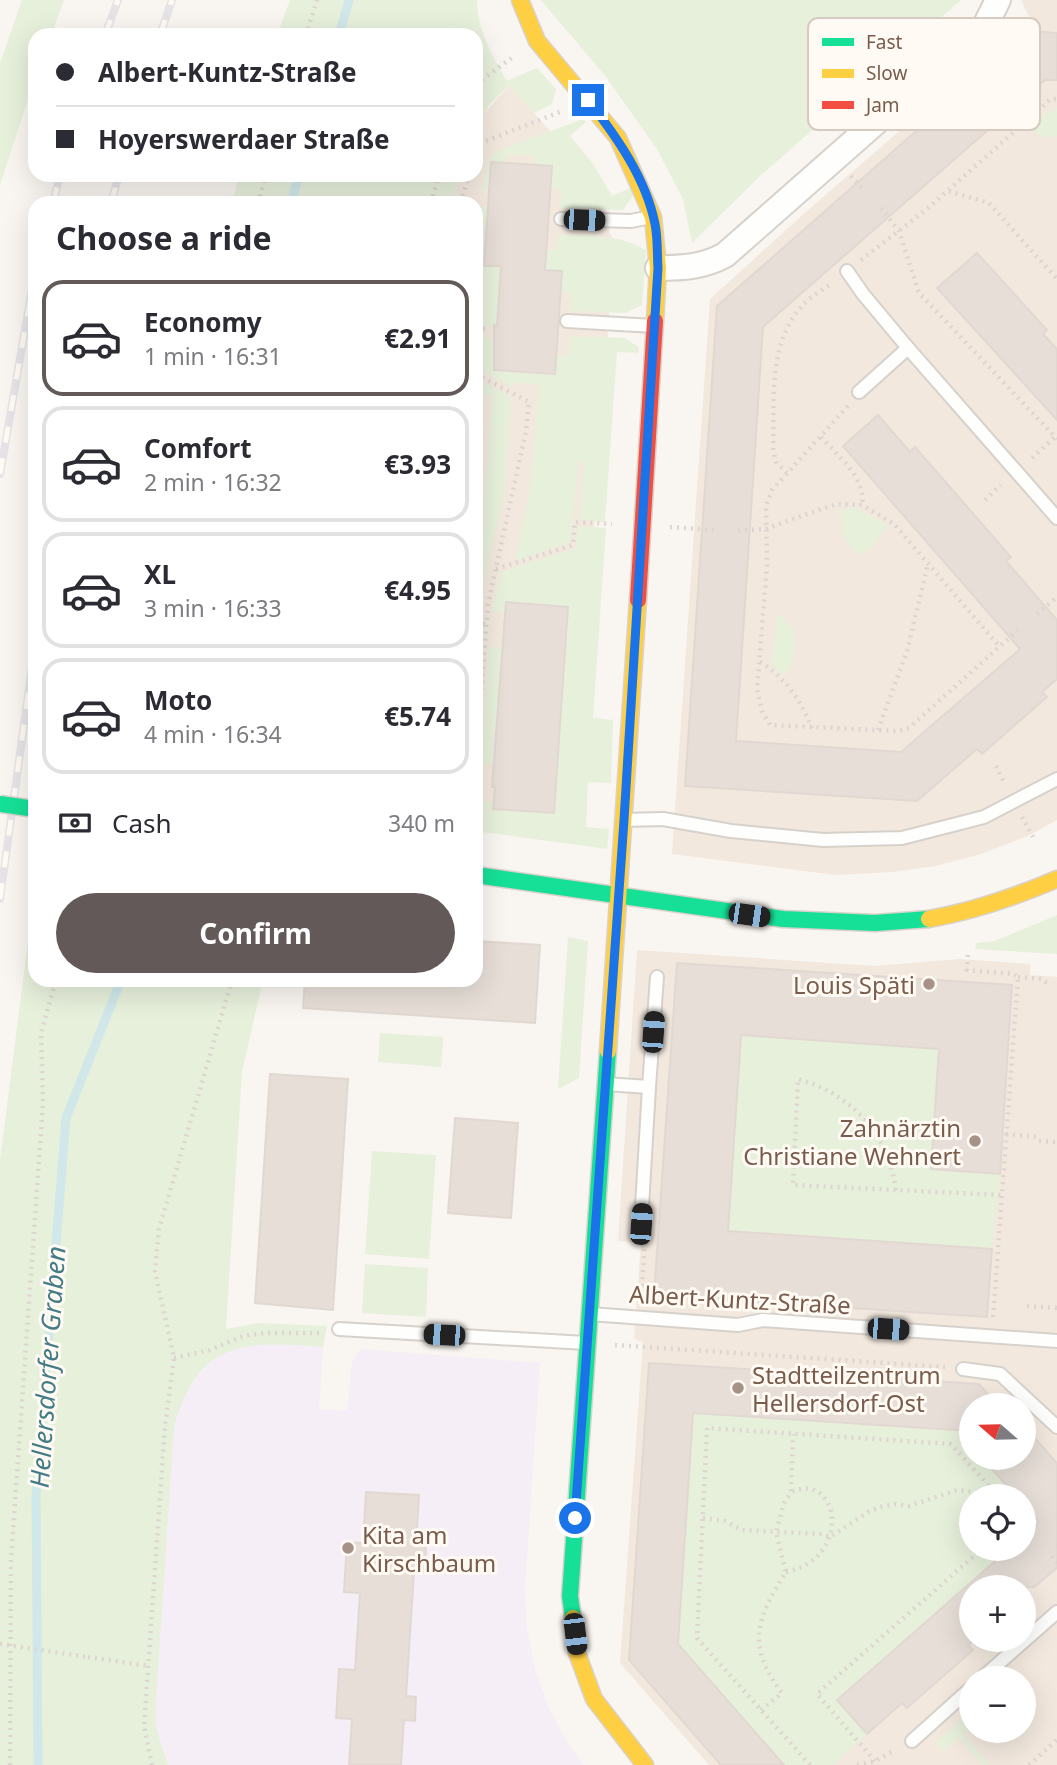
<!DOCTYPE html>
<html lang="en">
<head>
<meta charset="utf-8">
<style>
	:root { --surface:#fff; --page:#f7f7f7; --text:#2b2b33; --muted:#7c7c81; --line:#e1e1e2; --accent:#625958 }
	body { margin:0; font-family:"Noto Sans",sans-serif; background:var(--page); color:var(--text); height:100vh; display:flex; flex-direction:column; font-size:26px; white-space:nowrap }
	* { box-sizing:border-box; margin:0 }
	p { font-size:23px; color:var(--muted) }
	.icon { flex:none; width:38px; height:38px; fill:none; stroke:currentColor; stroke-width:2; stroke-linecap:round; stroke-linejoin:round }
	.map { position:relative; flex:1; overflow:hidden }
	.side { position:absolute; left:28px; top:196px; width:455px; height:791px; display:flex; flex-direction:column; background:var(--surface); border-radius:21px; box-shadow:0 7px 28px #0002 }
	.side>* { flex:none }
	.guide { position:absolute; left:28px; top:28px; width:455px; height:154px; border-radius:21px; box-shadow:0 7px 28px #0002; display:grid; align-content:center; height:154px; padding:0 28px; background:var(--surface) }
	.needle { width:46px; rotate:290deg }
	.tools { position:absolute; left:959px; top:1393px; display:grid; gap:14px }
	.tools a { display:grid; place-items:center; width:77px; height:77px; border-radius:50%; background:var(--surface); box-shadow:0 7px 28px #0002; font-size:35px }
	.end { position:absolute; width:32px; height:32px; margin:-16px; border:9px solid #1a73e8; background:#fff; box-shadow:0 0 0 4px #fff }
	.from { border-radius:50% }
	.car { position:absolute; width:21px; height:42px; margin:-21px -10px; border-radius:9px; box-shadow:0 0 5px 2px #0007; background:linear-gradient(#222 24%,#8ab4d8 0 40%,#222 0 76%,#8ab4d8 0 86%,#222 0) }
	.guide b { display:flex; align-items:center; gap:24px; height:66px; font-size:26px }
	.guide b+b { border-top:2px solid var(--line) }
	.guide i { width:18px; height:18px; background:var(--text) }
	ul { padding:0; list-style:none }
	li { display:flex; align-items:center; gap:21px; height:116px; margin:0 14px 10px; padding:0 14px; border:4px solid var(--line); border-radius:21px }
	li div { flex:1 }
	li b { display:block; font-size:26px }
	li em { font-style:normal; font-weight:700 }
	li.selected { border-color:var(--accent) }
	li>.icon { width:63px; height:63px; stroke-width:1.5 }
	h2 { padding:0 28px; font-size:32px; line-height:84px }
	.pay { display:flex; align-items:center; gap:18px; height:77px; padding:0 28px; font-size:26px }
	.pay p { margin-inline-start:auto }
	.primary-button { display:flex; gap:14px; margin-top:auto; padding:14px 28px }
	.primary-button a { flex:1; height:80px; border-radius:42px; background:var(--accent); color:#fff; font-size:28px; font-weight:700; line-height:80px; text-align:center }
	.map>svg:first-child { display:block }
	.residential { fill:#f2e8de; fill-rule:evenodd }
	.education { fill:#f6eef6 }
	.green { fill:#e7f0db }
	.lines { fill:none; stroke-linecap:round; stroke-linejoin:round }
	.stream { stroke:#d0e8ea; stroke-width:9 }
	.building { fill:#e6ded7; stroke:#e2d8d2; stroke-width:2 }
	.lane-casing { stroke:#d7d1cb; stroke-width:16 }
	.street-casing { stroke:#d7d1cb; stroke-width:28 }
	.fast-casing { stroke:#d9d2cb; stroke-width:19 }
	.slow-casing { stroke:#d9d2cb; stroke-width:19 }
	.jam-casing { stroke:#d9d2cb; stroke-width:19 }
	.path { stroke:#dcd5d0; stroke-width:4.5; stroke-dasharray:2 5; stroke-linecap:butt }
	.lane { stroke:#fefefd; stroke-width:12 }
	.street { stroke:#fefefd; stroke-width:24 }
	.fast { stroke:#16e098; stroke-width:16 }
	.slow { stroke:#ffcf43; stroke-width:16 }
	.jam { stroke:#f24e42; stroke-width:16 }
	.rail-casing { stroke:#e6e3e7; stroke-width:8 }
	.rail { stroke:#fffaf3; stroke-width:5; stroke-dasharray:16; stroke-linecap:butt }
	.fast-bridge-casing { stroke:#d9d2cb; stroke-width:19; stroke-linecap:butt }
	.path-bridge { stroke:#dcd5d0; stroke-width:4.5; stroke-dasharray:2 5; stroke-linecap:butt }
	.fast-bridge { stroke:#16e098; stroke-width:16 }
	.route { stroke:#1a73e8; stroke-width:9 }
	.poi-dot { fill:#a69286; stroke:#fffaf3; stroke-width:2.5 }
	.labels { text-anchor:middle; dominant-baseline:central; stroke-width:6; stroke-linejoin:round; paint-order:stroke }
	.poi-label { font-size:24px; fill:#7a5c4d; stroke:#fffaf3; text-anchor:end }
	.street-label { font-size:24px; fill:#7a5c4d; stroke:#fffaf3 }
	.water-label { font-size:26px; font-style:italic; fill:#437c86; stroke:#fffaf3 }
	.key { fill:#fffaf3; stroke:#d7cbc1; stroke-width:2 }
	.key-label { font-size:19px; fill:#7a5c4d }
</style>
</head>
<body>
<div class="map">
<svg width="1057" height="1765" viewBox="0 0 1057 1765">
	<rect width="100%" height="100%" fill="#f9f5f0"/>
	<!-- residential -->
	<g class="residential">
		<path d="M1021,0H1057V820L1028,836L981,854L935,866L893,872L835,875L672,854L710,299L808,210L1030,18Z"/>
		<path d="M509,85L573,157L597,197L614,243L572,844L476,831V203H452L460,175H476V127L480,119Z"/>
		<path d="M637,950L874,966L960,959L1030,964V975L1057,977V1765H709L620,1663L643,1342L634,1339L641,1243L618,1241ZM971,1405H1024V1458H971ZM971,1496H1024V1549H971ZM971,1587H1024V1640H971ZM971,1678H1024V1731H971Z"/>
	</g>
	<!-- education -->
	<path class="education" d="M267,1343L323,1347L319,1409L347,1411L352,1361L361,1349L540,1363L525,1589L527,1629L535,1669L548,1706L567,1742L584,1765H168L156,1727V1702L174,1428L181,1403L195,1378L209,1363L228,1350Z"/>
	<!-- green -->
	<g class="green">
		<path d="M22,0H64L51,35H35V78L0,185V63Z"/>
		<path d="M290,0H477C477,29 492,56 507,81L537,68L556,89L552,104L534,113L509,85L490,104L476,127V35H277Z"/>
		<path d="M541,0H961L760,176L692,243L683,199L657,149L606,77Z"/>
		<path d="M1057,107V136L1043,138L1026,125Z"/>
		<path d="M583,119L586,122L570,136L592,162L612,196L630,188L634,194L623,210L560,208L562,189L551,188L552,166L535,165V158L530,155H506C505,171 488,179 486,191L481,190L490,158L495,152Z"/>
		<path d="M239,175H460L452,203H232Z"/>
		<path d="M477,206L488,207L484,266L501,267L497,326L476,324Z"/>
		<path d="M558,234C589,236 618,234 646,250L642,305L625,313L570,311L571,293L560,292L562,271L546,270L547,249L557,250Z"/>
		<path d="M476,335L484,336L493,342V347L495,348V370L555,374L556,355L569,356L570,336L624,338L639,347L638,353L617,352L605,522L579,520L584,463L578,461L571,542L515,561L530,489L539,385L514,382L513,388L476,367Z"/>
		<path d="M476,378L511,397L506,482L478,612L476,497H485L492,394L476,393Z"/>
		<path d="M854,507L888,525L871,548L858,556L843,537L841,510Z"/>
		<path d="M578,526L606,528L593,718L613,720L611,783L588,782L586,827L609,829L607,849L477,831L479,801L493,802V809L554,813L568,607L507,603L506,612L492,611L501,572L576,548Z"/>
		<path d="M777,614C804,627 798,654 784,676L771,664Z"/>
		<path d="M489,647L503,648L495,765L481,764Z"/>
		<path d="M35,887V980H263L242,1072L226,1329L259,1323L327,1326L323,1347C245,1341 197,1339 174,1428L156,1702V1727L168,1765H0V1160Z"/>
		<path d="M1057,915V954L975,949L976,943L995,941Z"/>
		<path d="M568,937L588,941L579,1078L558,1089Z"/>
		<path d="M380,1033L443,1037L441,1067L378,1062Z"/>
		<path d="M741,1035L939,1049L931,1169L1000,1174L992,1249L728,1231Z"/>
		<path d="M372,1151L436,1155L429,1259L365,1254Z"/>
		<path d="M365,1264L428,1268L426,1317L362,1313Z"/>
		<path d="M693,1413L957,1430L971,1446V1458H982L1016,1496H971V1549H1009L837,1700L867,1734L833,1765H784L678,1644Z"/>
		<path d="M970,1712L971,1727L963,1734L990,1765H983L959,1738L943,1751L935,1743Z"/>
	</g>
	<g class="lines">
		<!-- stream -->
		<g class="stream">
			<path d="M339,35L349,0"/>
			<path d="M291,203L299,175"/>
			<path d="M38,1765L36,1496L66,1118L121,980"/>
		</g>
	</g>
	<!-- building -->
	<g class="building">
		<path d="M1030,31L1057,33V80H1045L1037,87L763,327L736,741L901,752L1020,649L843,446L878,415L910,452L915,447L1011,557L1006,561L1057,620V679L1042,692L1047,697L982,754L977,749L917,801L685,786L717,306Z"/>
		<path d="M491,162L552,166L545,270L562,271L555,374L494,370V325L497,326L501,266H484Z"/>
		<path d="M977,253L1047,330L1043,334L1057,349V420L937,288Z"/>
		<path d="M506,602L568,607L554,813L493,809L495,787H492Z"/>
		<path d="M476,941L540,945L535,1023L303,1008L305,980H476Z"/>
		<path d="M677,963L1012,985L1000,1174L931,1169L939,1049L741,1035L728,1231L992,1249L987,1317L654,1295Z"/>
		<path d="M270,1074L348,1079L333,1310L255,1303Z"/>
		<path d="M455,1118L518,1123L511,1218L448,1213Z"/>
		<path d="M649,1363L979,1384L998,1405H971V1431L693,1413L678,1644L784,1765H721L629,1660Z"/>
		<path d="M1024,1426L1057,1463V1568L1034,1587H971V1643L968,1645L973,1650L907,1708L902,1703L867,1734L837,1700L1009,1549H1024V1536L1039,1522L1024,1505V1496H1016L982,1458H1024Z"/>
		<path d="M366,1492L419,1495L416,1546H426L425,1572L414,1571L406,1696L416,1697L415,1721L404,1720L401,1765H349L352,1719L336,1718L339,1669L355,1670L360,1593L344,1592L347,1542L363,1543Z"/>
	</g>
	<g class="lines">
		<!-- lane casing -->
		<g class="lane-casing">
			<g id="lane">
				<path d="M561,219L631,221L651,217"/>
				<path d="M847,271L863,294L908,348L1057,518"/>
				<path d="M567,321L654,326"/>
				<path d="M859,392L908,348"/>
				<path d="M624,820L663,819L731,831L823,840L902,838L984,817L1057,779"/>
				<path d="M605,1084L649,1087L657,977"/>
				<path d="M641,1224L649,1087"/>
				<path d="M590,1314L738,1325L763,1320L1057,1341"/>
				<path d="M339,1329L586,1343"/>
				<path d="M963,1369L1000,1374L1057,1427"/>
				<path d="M982,1678L1057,1612"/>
				<path d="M912,1741L971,1688"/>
			</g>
		</g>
		<!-- street casing -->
		<g class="street-casing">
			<path id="street" d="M658,268C683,268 703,267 725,255L985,26L998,0"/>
		</g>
		<!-- fast casing -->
		<g class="fast-casing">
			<g id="fast">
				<path d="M476,875L783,919L875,923L929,919"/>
				<path d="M573,1618L570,1596L608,1051"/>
			</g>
		</g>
		<!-- slow casing -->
		<g class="slow-casing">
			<g id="slow">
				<path d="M520,0L537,41L618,138L653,217L658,268L655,321"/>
				<path d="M929,919C975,911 1015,897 1057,879"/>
				<path d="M608,1051L638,600"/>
				<path d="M573,1618L577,1653L594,1699L645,1765"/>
			</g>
		</g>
		<!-- jam casing -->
		<g class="jam-casing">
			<path id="jam" d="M638,600L655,321"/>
		</g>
		<!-- path -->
		<g class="path">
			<path d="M306,35L317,0"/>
			<path d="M476,84L513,57"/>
			<path d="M476,149L478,144L560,112"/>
			<path d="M851,176L864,191"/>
			<path d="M949,191L989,203L1057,279"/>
			<path d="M258,203L266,175"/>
			<path d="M431,203L439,175"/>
			<path d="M461,203L469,175"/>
			<path d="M881,208L899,231L919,293L1057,439"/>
			<path d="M861,260L927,209L1051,99H1057"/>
			<path d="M476,329H485"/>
			<path d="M476,374L529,402L526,431L488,604L476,763"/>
			<path d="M848,406L772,490L766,506L767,566L757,689L762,711L770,725L898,731L909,728L1018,630"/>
			<path d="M821,437C837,455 867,479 862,505"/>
			<path d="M1032,458L1056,436"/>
			<path d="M787,473L776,462L773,450C775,401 767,346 801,307C809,298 822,290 832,283"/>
			<path d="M985,500L1001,485"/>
			<path d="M670,527L714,530"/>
			<path d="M738,531L765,529L836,504L862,505L894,524L999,646"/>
			<path d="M496,569L573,545L575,522L612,524"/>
			<path d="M1037,614L1057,597"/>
			<path d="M476,624H486"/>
			<path d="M760,662C785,677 801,701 812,728"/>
			<path d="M878,730L907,651L928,564"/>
			<path d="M996,766L1005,784"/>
			<path d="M1022,817L1033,837"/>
			<path d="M968,955L967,970L1014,974L1018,977L993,1318"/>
			<path d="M1018,977L1041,979L1050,985"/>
			<path d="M1006,1134L1039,1137"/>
			<path d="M1039,1141L1057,1142"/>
			<path d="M896,1190C889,1135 852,1094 798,1079L793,1185L1002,1195"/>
			<path d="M641,1300L645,1242"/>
			<path d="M1027,1306L1057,1308"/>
			<path d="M615,1345L945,1367"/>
			<path d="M174,1358L210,1350L243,1336L264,1333H321"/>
			<path d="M703,1518L725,1521L742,1530L822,1534L830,1537L868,1512L881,1507L895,1504L909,1506L957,1490L996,1494"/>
			<path d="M1024,1525L1029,1531"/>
			<path d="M1052,1556L1057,1563"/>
			<path d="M786,1572C854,1558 839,1470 791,1492"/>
			<path d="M88,1657L149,1666"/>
			<path d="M761,1710L782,1693C746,1645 756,1619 786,1572L776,1532L784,1503L791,1492L793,1434"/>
			<path d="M875,1761L817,1694L982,1549"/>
			<path d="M10,1765L11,1560L43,1103L41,1033L56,980"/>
			<path d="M152,1765L144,1726L165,1426L174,1358L155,1271L159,1229L232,980"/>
			<path d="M810,1765L697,1638L707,1428L951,1444L998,1496"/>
			<path d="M857,1765L875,1761L895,1750"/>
			<path d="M1029,1765L1057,1740"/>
		</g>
		<!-- lane -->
		<use href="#lane" class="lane"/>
		<!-- street -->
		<use href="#street" class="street"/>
		<!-- fast -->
		<use href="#fast" class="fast"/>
		<!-- slow -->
		<use href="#slow" class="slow"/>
		<!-- jam -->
		<use href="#jam" class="jam"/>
		<!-- rail casing -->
		<g class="rail-casing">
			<g id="rail">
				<path d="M105,35L118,0"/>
				<path d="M160,35L172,0"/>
				<path d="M53,203L60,175"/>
				<path d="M111,203L119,175"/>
				<path d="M0,474L35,272"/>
				<path d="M0,899L35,645"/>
			</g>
		</g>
		<!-- rail -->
		<use href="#rail" class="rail"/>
		<!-- fast-bridge casing -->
		<g class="fast-bridge-casing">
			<path id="fast-bridge" d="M0,804L35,809"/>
		</g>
		<!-- path-bridge -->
		<path class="path-bridge" d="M0,1644L88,1657"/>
		<!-- fast-bridge -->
		<use href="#fast-bridge" class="fast-bridge"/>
	</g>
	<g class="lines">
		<!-- route -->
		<path class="route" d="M575,1518L624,820L658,268C657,254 658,238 655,224C646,178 616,136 588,100"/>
	</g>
	<!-- markers -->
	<g class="poi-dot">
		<circle cx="929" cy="984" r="7"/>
		<circle cx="975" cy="1141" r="7"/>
		<circle cx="738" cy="1388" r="7"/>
		<circle cx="348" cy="1548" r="7"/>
	</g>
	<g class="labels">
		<!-- poi labels -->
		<g class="poi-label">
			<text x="915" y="984">Louis Späti</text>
			<text x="961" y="1127">Zahnärztin<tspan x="961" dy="28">Christiane Wehnert</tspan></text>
			<text x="752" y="1374" text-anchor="start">Stadtteilzentrum<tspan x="752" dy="28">Hellersdorf-Ost</tspan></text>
			<text x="362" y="1534" text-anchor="start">Kita am<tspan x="362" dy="28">Kirschbaum</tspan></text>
		</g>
		<!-- street labels -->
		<g class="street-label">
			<text transform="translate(740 1299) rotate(3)">Albert-Kuntz-Straße</text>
		</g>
		<!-- water labels -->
		<g class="water-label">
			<text transform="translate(47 1367) rotate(-86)">Hellersdorfer Graben</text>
		</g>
	</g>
	<!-- legend -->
	<rect x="808" y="18" width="232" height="112" rx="10" class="key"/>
	<rect x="822" y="38" width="32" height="8" fill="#16e098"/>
	<rect x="822" y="69" width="32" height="9" fill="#ffcf43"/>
	<rect x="822" y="101" width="32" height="8" fill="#f24e42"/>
	<g class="key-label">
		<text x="866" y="49">Fast</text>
		<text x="866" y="80">Slow</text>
		<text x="866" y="112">Jam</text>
	</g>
</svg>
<div class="tools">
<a><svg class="needle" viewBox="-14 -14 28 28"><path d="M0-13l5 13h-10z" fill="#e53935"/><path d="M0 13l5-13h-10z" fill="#7c7c81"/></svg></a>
<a><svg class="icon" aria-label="locate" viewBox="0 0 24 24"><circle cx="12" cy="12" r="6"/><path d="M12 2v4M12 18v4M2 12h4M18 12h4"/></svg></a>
<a>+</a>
<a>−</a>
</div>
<i class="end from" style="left:575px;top:1518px"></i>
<i class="end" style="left:588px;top:100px"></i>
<i class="car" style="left:584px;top:220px;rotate:92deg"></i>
<i class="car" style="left:749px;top:915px;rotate:98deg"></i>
<i class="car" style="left:653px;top:1032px;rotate:4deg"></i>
<i class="car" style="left:641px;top:1224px;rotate:4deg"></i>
<i class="car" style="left:888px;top:1329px;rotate:94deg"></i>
<i class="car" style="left:444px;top:1335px;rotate:273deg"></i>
<i class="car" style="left:575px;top:1634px;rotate:173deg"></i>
<div class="guide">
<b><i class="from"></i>Albert-Kuntz-Straße</b>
<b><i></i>Hoyerswerdaer Straße</b>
</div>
<section class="side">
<h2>Choose a ride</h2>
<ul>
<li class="selected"><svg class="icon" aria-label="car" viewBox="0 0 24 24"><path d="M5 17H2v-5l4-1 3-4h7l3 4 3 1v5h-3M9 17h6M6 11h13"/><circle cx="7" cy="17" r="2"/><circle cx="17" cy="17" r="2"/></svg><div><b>Economy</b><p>1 min · 16:31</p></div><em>€2.91</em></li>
<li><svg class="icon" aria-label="car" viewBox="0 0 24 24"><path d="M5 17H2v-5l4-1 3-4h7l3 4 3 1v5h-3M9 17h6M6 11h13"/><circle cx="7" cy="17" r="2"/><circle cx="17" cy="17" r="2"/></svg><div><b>Comfort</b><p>2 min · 16:32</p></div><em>€3.93</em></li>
<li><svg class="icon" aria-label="car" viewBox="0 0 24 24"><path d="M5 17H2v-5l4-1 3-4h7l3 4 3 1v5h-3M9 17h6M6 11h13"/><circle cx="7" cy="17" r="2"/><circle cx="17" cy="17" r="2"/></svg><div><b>XL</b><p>3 min · 16:33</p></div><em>€4.95</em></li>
<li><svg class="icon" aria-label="car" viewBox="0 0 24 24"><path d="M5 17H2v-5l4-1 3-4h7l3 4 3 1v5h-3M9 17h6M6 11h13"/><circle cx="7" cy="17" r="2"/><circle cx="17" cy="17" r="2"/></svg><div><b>Moto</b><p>4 min · 16:34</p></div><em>€5.74</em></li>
</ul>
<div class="pay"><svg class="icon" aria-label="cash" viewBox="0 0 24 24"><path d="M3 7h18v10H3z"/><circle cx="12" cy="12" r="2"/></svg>Cash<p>340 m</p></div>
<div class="primary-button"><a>Confirm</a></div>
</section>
</div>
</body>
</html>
